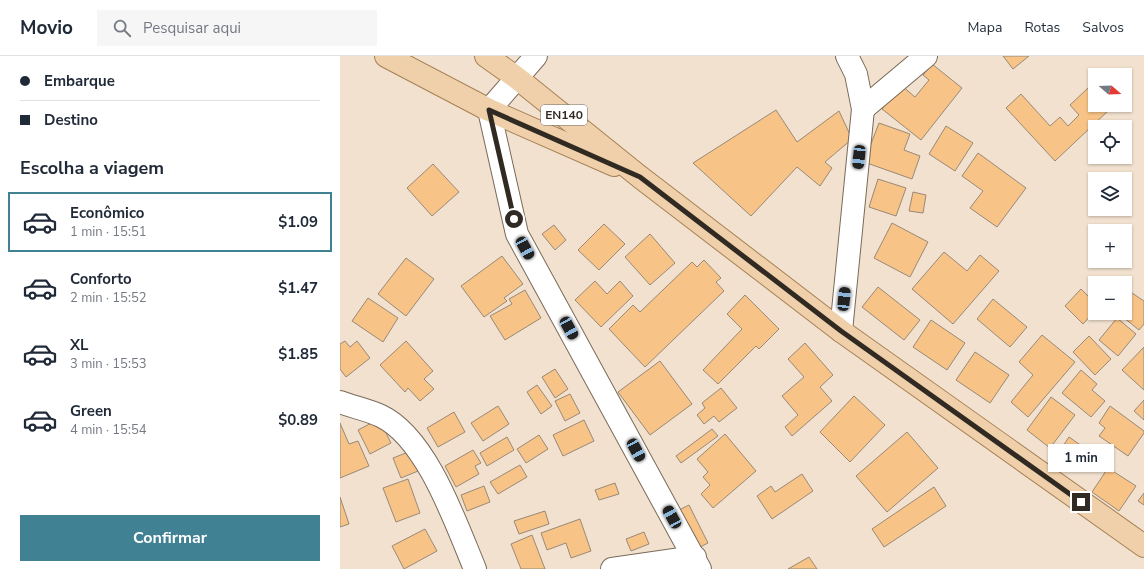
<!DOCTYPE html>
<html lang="pt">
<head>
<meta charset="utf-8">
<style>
	:root { --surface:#fff; --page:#f6f6f7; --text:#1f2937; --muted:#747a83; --line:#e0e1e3; --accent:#418194 }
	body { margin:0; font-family:"Nunito Sans",sans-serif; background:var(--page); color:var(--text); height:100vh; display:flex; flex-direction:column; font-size:15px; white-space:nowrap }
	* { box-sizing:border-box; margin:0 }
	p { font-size:13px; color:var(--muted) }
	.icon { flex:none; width:22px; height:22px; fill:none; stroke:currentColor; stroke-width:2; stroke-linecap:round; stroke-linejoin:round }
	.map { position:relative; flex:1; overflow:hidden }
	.side { display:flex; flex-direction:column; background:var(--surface); width:340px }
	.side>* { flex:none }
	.guide { display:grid; align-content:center; height:88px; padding:0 20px; background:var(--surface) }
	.needle { width:26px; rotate:109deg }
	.buttons { position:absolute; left:748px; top:12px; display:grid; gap:8px }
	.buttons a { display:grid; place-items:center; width:44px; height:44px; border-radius:0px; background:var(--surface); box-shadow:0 1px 3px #0004; font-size:20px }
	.end { position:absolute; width:18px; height:18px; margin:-9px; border:5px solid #312a23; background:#fff; box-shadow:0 0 0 2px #fff }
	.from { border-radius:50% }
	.bubble { position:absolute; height:28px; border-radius:0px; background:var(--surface); box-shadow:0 1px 3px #0004; font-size:13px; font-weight:700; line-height:28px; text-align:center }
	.car { position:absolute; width:12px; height:24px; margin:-12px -6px; border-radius:5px; box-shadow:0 0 3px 1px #0007; background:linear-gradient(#222 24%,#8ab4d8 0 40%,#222 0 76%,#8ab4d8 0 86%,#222 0) }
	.guide b { display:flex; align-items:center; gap:14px; height:38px; font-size:15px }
	.guide b+b { border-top:1px solid var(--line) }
	.guide i { width:10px; height:10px; background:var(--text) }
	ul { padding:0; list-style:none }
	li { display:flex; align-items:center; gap:12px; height:60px; margin:0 8px 6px; padding:0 12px; border:2px solid transparent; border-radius:0px }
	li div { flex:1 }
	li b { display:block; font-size:15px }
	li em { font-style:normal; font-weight:700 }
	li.current { border-color:var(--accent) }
	li>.icon { width:36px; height:36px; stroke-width:1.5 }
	h2 { padding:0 20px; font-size:18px; line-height:48px }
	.cta { display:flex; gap:8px; margin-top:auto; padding:8px 20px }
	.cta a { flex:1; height:46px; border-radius:0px; background:var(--accent); color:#fff; font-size:16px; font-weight:700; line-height:46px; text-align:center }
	header { display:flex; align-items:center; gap:24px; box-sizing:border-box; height:56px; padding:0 20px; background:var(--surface); border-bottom:1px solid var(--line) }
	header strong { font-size:19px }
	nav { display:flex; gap:22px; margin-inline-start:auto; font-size:14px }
	.search { width:280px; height:36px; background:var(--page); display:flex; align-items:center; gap:10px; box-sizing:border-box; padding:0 14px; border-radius:0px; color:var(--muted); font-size:15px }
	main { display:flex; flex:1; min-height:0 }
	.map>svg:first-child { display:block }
	.building { fill:#f8c386; stroke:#988978 }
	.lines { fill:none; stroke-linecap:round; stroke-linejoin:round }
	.minor-casing { stroke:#796a5a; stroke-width:24 }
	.primary-casing { stroke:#a68156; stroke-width:24 }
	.minor { stroke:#fff; stroke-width:22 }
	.primary { stroke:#efd0aa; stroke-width:22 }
	.route { stroke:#312a23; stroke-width:5 }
	.labels { text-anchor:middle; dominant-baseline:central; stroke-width:3; stroke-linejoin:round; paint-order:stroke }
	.shield { fill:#fff; stroke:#6f6a65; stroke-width:1 }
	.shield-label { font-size:12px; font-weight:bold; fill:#312a23 }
</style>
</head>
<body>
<header>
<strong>Movio</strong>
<div class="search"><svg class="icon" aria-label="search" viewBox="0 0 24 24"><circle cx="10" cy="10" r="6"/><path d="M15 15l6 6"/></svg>Pesquisar aqui</div>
<nav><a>Mapa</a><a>Rotas</a><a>Salvos</a></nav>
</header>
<main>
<section class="side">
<div class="guide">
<b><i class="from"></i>Embarque</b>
<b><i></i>Destino</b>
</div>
<h2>Escolha a viagem</h2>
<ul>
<li class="current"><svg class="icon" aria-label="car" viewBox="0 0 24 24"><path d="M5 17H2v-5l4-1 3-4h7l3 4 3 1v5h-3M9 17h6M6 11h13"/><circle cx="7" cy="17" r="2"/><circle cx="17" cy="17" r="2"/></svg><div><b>Econômico</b><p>1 min · 15:51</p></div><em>$1.09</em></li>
<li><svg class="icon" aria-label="car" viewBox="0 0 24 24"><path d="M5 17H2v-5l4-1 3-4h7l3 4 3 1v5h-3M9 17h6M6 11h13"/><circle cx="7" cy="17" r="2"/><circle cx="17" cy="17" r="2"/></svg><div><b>Conforto</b><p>2 min · 15:52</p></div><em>$1.47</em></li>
<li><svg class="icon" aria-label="car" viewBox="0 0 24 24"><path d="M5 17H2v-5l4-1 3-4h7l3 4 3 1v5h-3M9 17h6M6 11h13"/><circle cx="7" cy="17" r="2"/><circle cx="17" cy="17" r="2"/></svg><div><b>XL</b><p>3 min · 15:53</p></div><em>$1.85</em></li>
<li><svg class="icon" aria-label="car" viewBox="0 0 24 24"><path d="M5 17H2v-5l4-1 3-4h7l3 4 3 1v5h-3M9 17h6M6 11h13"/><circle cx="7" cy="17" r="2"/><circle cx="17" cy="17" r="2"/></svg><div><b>Green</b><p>4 min · 15:54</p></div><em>$0.89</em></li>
</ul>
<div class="cta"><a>Confirmar</a></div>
</section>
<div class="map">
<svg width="804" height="513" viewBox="0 0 804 513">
	<rect width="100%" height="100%" fill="#f2e1ce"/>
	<!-- building -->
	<g class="building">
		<path d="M663,0H689L673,13Z"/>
		<path d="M592,8L622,32L581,84L542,53L561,29L575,41L589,24L583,19Z"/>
		<path d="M748,32L755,40V49H764L769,54L715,105L666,52L681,38L710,70L720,61L728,70L739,59L730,49Z"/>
		<path d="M436,54L457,86L499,55L512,83L485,106L492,112L480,130L457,111L411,160L353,107Z"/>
		<path d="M539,67L570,78L564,94L580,100L572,123L524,106Z"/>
		<path d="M606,70L633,87L615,115L589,98Z"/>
		<path d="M638,97L686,132L657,171L630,152L643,135L622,120Z"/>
		<path d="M93,108L119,136L92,160L67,132Z"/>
		<path d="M538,123L566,132L556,160L529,151Z"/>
		<path d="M573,136L586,139L583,157L569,155Z"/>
		<path d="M552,167L588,186L570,221L534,202Z"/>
		<path d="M264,168L285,188L259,214L238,194Z"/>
		<path d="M214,169L226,184L215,194L202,178Z"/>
		<path d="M310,178L335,207L310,229L285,201Z"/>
		<path d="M604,196L627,215L640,199L659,215L613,268L572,233Z"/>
		<path d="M162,200L183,228L164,242L167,245L144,261L121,230Z"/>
		<path d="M66,202L94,223L66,260L38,238Z"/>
		<path d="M364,204L381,222L376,226L384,235L305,311L269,273L293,249L300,256L352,206L357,211Z"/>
		<path d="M255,225L267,238L280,225L293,240L261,271L235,244Z"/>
		<path d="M538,231L580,264L564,284L522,251Z"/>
		<path d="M741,233L755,247V255L743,268L725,250Z"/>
		<path d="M185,234L201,262L165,284L150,260L172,248L169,243Z"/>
		<path d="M792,237L804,245V268L799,274L778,257H785V245Z"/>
		<path d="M405,239L439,273L419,293L416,290L378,328L363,314L402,273L387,258Z"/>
		<path d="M28,242L58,262L43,286L12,265Z"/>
		<path d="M653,243L687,271L670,291L637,263Z"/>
		<path d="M777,262L796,278L778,300L759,284Z"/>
		<path d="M591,264L625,287L607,314L573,291Z"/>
		<path d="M702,279L735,306L688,361L671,346L693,319L679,306Z"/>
		<path d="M749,280L771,303L755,319L733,296Z"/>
		<path d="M5,285L10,291L17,285L30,302L6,321L0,313V288Z"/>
		<path d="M66,285L93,315L84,323L94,333L80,345L68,332L65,336L40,309Z"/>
		<path d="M465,287L493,319L480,331L492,345L452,380L445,371L458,359L442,340L464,321L448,303Z"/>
		<path d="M804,291V334L782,314Z"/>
		<path d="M635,296L669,319L650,347L616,324Z"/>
		<path d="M320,305L352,348L310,379L278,336Z"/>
		<path d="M215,313L228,333L215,342L202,321Z"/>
		<path d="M741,314L757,328L752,334L765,345L751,361L722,337Z"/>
		<path d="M197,329L212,350L201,358L187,336Z"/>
		<path d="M381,332L397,352L379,366L374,360L364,368L357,359L365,352L362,347Z"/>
		<path d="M230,338L240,357L225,365L215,345Z"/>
		<path d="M514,340L545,369L510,406L480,376Z"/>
		<path d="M711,341L735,359L710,392L687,374Z"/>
		<path d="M804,344V364L794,355Z"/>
		<path d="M158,350L169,368L143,385L131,367Z"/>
		<path d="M770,350L804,375V377L788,400L759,380L765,372L759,367Z"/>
		<path d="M114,356L125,376L98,391L87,372Z"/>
		<path d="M39,363L51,387L30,398L18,374Z"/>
		<path d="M244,364L254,385L223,400L213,379Z"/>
		<path d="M0,367L9,388L18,385L29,410L0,422Z"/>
		<path d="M372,373L378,380L341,407L336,400Z"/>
		<path d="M567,376L598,412L547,456L516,420Z"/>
		<path d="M385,378L416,415L373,452L361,438L370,429L363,421L368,416L357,403Z"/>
		<path d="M199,379L208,393L186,407L177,393Z"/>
		<path d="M167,381L174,394L147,410L140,397Z"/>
		<path d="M729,381L749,395L735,415L715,402Z"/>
		<path d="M76,393L83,413L61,422L53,402Z"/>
		<path d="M133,394L141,407L135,410L139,418L116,431L105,410Z"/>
		<path d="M180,409L187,421L158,438L150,426Z"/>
		<path d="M768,412L796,430L779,455L752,436Z"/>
		<path d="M462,418L473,435L432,463L417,440L431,430L435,436Z"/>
		<path d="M68,423L80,457L56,466L43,432Z"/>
		<path d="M275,427L279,438L259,444L255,434Z"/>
		<path d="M144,430L150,446L127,455L121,439Z"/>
		<path d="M594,431L606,450L544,491L532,473Z"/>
		<path d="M804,437V449L798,445Z"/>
		<path d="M0,441L9,468L0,471Z"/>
		<path d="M349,449L368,487L358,492L339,454Z"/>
		<path d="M205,455L209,468L179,478L174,465Z"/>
		<path d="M240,463L251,495L231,502L226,487L207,494L201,477Z"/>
		<path d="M85,473L97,495L64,513L52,490Z"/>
		<path d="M304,476L309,488L291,495L286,483Z"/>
		<path d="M192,479L205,513H181L171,488Z"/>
		<path d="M469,501L477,513H448Z"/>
	</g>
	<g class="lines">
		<!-- minor casing -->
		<g class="minor-casing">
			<g id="minor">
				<path d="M196,0L149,54L177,178L360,513"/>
				<path d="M523,53L586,0"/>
				<path d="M501,275L523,53L516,18L507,0"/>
				<path d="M0,346C13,351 28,354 41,360C87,382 116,468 135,513"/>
				<path d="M272,513L355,501"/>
			</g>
		</g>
		<!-- primary casing -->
		<g class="primary-casing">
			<g id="primary">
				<path d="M46,0L149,54L274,109"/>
				<path d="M146,0L177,22L300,121L501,275L804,490"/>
			</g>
		</g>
		<!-- minor -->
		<use href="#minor" class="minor"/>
		<!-- primary -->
		<use href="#primary" class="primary"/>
	</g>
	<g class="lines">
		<!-- route -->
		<path class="route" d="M174,163L149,54L300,121L501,275L741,446"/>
	</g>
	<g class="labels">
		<!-- shield labels -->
		<rect class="shield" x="201" y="49" width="46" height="20" rx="3"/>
		<g class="shield-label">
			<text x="224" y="59">EN140</text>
		</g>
	</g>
</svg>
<div class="buttons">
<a><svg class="needle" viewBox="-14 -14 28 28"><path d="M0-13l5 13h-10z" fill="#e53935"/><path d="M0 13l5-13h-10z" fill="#747a83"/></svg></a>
<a><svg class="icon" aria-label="locate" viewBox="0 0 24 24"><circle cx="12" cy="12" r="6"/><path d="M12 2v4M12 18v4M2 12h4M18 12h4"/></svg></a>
<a><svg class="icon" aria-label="layers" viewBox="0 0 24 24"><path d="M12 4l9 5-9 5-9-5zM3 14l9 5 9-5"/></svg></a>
<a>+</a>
<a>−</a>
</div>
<i class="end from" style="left:174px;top:163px"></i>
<i class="end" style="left:741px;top:446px"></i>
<div class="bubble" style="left:708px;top:388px;width:66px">1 min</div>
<i class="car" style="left:519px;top:101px;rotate:186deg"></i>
<i class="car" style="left:185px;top:192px;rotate:151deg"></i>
<i class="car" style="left:504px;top:243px;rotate:6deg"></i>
<i class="car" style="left:229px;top:272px;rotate:151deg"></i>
<i class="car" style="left:296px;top:394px;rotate:152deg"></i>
<i class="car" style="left:332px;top:461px;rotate:331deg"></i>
</div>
</main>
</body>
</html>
